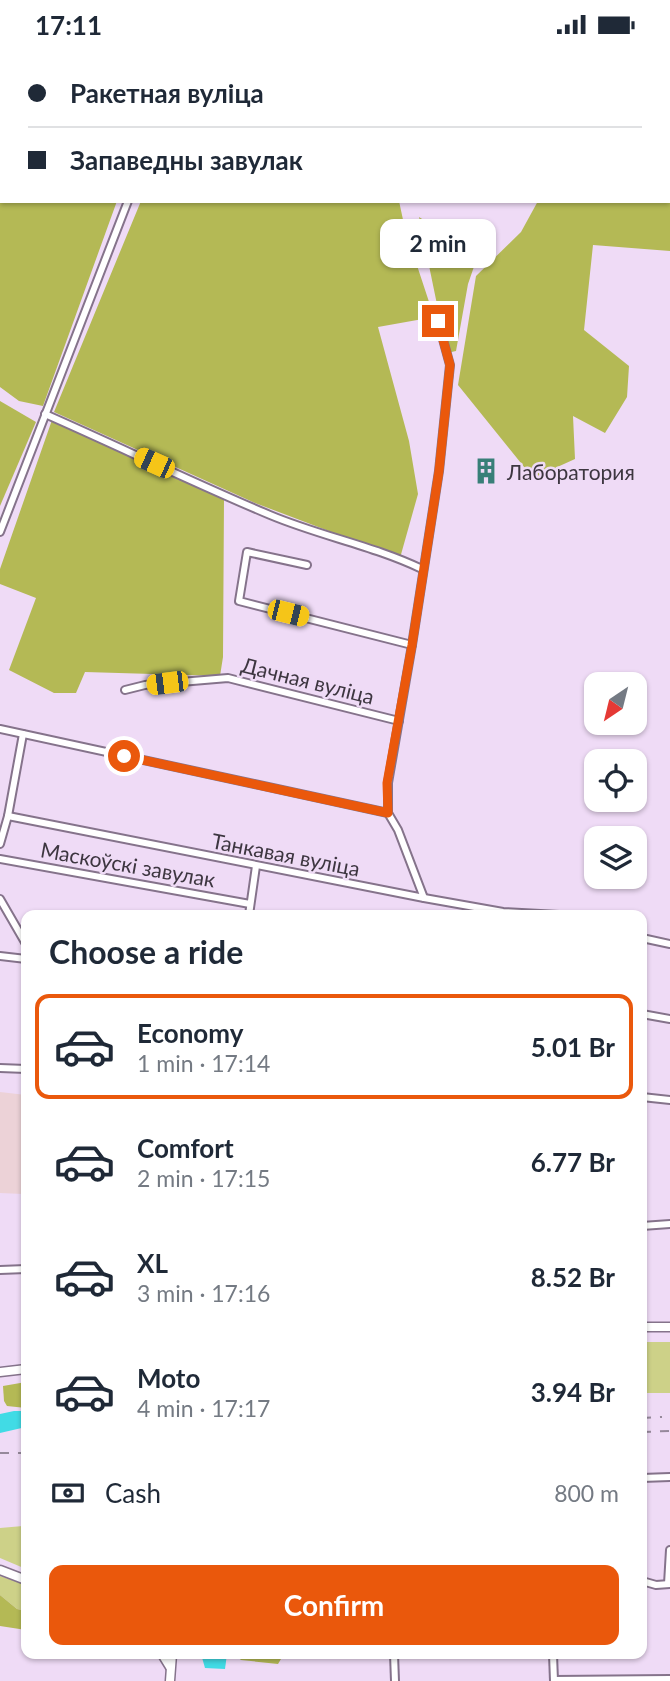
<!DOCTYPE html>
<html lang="en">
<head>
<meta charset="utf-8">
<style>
	:root { --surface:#fff; --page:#f2f2f3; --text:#1f2937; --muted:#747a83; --line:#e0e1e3; --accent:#ea580c }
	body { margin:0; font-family:Lato,sans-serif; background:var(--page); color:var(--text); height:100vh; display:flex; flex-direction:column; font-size:26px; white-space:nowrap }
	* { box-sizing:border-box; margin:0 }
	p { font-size:23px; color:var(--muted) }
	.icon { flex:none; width:38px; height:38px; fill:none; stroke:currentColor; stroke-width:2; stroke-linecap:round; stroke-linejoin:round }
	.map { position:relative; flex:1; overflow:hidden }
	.side { position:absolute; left:21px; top:861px; width:626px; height:749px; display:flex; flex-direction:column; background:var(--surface); border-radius:14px; box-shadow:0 2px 5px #0004 }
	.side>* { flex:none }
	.hud { position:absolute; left:0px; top:0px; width:670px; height:154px; box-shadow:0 2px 5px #0004; display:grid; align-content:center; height:154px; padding:0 28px; background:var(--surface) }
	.needle { width:46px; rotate:215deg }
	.buttons { position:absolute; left:584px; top:623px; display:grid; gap:14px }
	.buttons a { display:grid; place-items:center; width:63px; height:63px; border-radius:14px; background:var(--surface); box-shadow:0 2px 5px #0004; font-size:35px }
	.end { position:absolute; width:32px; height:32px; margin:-16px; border:9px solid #ea580c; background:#fff; box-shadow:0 0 0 4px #fff }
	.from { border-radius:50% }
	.bubble { position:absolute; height:49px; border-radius:14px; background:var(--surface); box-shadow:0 2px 5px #0004; font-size:23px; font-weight:700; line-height:49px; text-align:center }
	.car { position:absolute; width:21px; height:42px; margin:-21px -10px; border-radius:9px; box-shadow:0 0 5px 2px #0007; background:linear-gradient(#f5c518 24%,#345 0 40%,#f5c518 0 76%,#345 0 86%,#f5c518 0) }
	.hud b { display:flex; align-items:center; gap:24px; height:66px; font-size:26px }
	.hud b+b { border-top:2px solid var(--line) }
	.hud i { width:18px; height:18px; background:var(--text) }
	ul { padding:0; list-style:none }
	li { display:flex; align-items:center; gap:21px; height:105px; margin:0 14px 10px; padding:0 14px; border:4px solid transparent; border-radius:14px }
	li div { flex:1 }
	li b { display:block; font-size:26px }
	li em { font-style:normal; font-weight:700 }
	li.active { border-color:var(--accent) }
	li>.icon { width:63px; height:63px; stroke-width:1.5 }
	h2 { padding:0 28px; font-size:32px; line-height:84px }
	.pay { display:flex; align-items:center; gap:18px; height:77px; padding:0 28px; font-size:26px }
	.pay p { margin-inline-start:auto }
	.button { display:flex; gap:14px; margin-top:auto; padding:14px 28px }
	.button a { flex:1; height:80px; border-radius:14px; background:var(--accent); color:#fff; font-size:28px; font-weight:700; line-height:80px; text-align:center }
	.status { display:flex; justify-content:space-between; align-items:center; height:49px; padding:0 35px; background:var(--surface); direction:ltr }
	.status svg { height:19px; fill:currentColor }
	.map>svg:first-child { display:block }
	.education { fill:#ecd2d7 }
	.green { fill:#cdd188 }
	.forest { fill:#b4b955 }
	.water { fill:#41dbe5 }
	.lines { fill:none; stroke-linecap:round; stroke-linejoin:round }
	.street-casing { stroke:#85738b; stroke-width:10 }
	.secondary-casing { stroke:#85738b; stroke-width:11 }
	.street { stroke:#fff; stroke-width:6 }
	.secondary { stroke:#fff; stroke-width:8 }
	.rail { stroke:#96899b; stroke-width:2; stroke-dasharray:9 9; stroke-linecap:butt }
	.route { stroke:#ea580c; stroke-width:9 }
	.labels { text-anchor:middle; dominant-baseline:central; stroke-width:5; stroke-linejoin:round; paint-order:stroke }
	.poi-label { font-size:21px; fill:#3d3640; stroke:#efdbf6; text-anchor:start }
	.street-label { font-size:21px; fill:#3d3640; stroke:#efdbf6 }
</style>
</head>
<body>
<div class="status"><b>17:11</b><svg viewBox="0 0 49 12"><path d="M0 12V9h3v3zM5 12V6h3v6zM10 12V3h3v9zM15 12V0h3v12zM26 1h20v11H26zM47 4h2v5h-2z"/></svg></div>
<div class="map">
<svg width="670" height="1632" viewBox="0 0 670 1632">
	<rect width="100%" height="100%" fill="#efdbf6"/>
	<!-- education -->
	<path class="education" d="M0,1043L26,1046V1124L23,1145L0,1144Z"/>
	<!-- green -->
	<g class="green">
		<rect x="642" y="1293" width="28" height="51"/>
		<path d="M23,1477L26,1479V1520L0,1509V1479Z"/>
		<path d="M0,1527L26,1536V1562L17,1560L0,1546Z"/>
	</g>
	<!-- forest -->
	<g class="forest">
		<path d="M0,0H174L2,2V152H117L43,357L19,352L0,338Z"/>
		<path d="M199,0H398L199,2Z"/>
		<path d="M419,0H670V202L593,196L584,281L629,317L627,348L605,384L573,367L575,410L533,429L458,336L476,227L521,183L538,152H668V2H419Z"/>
		<path d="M141,152H399L405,180L434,268L378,278L409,392L418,445L400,509L255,454L54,363Z"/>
		<path d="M419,168L478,206L468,235L456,302L447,304Z"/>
		<path d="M0,352L36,373L0,457Z"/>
		<path d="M52,371L224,450L223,608L220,627L85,623L76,644H54L9,621L36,549L0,535V520Z"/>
		<path d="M26,1333V1359L7,1357L4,1352L3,1337Z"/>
		<path d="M0,1546L17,1560L26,1562V1581L0,1577Z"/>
		<path d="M234,1605H284L278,1615L241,1611Z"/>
	</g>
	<!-- water -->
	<g class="water">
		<path d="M14,1362H26V1378L0,1384V1365Z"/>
		<path d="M201,1605H227L225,1620L205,1619Z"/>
	</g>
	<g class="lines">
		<!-- street casing -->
		<g class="street-casing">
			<g id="street">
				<path d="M185,2V0"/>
				<path d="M45,365C120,398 194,434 270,466C320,487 374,497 422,520"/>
				<path d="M0,483L128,152"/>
				<path d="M307,516L247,503L239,552L412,596"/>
				<path d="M125,641L145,636L228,629L399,672"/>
				<path d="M0,680L388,764"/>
				<path d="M8,767L424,849L503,863L559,866"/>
				<path d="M0,795L8,767L23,685"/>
				<path d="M0,810L250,855"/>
				<path d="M424,849L398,781L388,764V734L412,596L439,422L450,316L438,272"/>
				<path d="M0,850L26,895"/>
				<path d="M249,866L256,817"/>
				<path d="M642,889L670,895"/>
				<path d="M0,907L26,910"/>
				<path d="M642,965L670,970"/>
				<path d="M0,1019L26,1020"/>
				<path d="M642,1048L670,1051"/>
				<path d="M642,1177L670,1175"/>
				<path d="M0,1221L26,1220"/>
				<path d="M642,1429L670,1428"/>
				<path d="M642,1532L656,1536L670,1535"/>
				<path d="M668,1535L670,1501"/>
				<path d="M394,1605L395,1632"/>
				<path d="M553,1605L554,1632"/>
				<path d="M554,1631L670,1630"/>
			</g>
		</g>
		<!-- secondary casing -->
		<g class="secondary-casing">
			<g id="secondary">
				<path d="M642,1278H670"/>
				<path d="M0,1323L26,1320"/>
				<path d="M0,1521L26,1531"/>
				<path d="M162,1605L170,1618"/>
				<path d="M170,1632L172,1605"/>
			</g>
		</g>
		<!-- street -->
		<use href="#street" class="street"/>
		<!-- secondary -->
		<use href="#secondary" class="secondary"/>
		<!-- rail -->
		<g class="rail">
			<path d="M642,1369L662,1368"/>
			<path d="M642,1383L670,1382"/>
			<path d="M0,1404H26"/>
		</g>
	</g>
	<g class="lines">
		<!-- route -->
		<path class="route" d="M124,707L388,764L387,734L412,596L439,422L450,316L438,272"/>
	</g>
	<!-- icons -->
	<defs>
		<g id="building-bare" transform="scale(2.1)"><path d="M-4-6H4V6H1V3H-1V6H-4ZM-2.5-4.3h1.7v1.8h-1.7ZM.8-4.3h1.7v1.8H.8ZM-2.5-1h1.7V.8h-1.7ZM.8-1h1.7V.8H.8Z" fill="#387f78" stroke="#efdbf6" stroke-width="2.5" paint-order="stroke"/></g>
	</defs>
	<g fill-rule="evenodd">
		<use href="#building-bare" x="486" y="422"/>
	</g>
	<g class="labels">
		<!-- poi labels -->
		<g class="poi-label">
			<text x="507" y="422">Лаборатория</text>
		</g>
		<!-- street labels -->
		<g class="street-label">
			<text transform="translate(308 631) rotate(14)">Дачная вуліца</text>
			<text transform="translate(286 805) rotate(11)">Танкавая вуліца</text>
			<text transform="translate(128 815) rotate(10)">Маскоўскі завулак</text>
		</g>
	</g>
</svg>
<div class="buttons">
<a><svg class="needle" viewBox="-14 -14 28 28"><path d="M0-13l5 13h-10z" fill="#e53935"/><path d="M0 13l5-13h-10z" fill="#747a83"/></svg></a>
<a><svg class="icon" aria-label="locate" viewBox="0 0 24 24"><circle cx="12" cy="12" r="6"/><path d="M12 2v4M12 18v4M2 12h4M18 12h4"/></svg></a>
<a><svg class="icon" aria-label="layers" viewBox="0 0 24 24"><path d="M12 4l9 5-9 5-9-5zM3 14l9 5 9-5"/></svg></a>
</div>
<i class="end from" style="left:124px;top:707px"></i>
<i class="end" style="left:438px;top:272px"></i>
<div class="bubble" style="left:380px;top:170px;width:116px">2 min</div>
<i class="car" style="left:154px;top:414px;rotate:294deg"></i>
<i class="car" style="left:288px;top:564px;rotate:104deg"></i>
<i class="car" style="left:167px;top:634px;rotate:263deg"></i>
<div class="hud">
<b><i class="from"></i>Ракетная вуліца</b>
<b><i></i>Запаведны завулак</b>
</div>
<section class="side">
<h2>Choose a ride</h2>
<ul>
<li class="active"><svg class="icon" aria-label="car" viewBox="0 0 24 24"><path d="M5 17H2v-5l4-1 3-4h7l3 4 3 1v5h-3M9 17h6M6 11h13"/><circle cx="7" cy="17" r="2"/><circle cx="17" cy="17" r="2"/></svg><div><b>Economy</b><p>1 min · 17:14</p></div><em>5.01 Br</em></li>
<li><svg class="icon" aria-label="car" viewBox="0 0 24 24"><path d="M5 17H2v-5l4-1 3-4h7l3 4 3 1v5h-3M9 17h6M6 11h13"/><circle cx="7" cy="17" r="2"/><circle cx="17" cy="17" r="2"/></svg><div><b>Comfort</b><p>2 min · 17:15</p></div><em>6.77 Br</em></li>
<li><svg class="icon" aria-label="car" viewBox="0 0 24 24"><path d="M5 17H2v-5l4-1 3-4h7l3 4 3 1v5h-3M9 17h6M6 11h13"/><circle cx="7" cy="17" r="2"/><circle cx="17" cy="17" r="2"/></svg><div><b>XL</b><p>3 min · 17:16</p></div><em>8.52 Br</em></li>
<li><svg class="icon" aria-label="car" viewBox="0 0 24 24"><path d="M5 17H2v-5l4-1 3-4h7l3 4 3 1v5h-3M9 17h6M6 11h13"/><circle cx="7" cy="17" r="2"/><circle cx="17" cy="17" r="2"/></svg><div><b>Moto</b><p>4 min · 17:17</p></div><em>3.94 Br</em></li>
</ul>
<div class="pay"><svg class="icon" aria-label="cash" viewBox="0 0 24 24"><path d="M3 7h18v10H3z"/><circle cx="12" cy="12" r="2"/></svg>Cash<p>800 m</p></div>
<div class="button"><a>Confirm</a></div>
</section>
</div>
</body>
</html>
